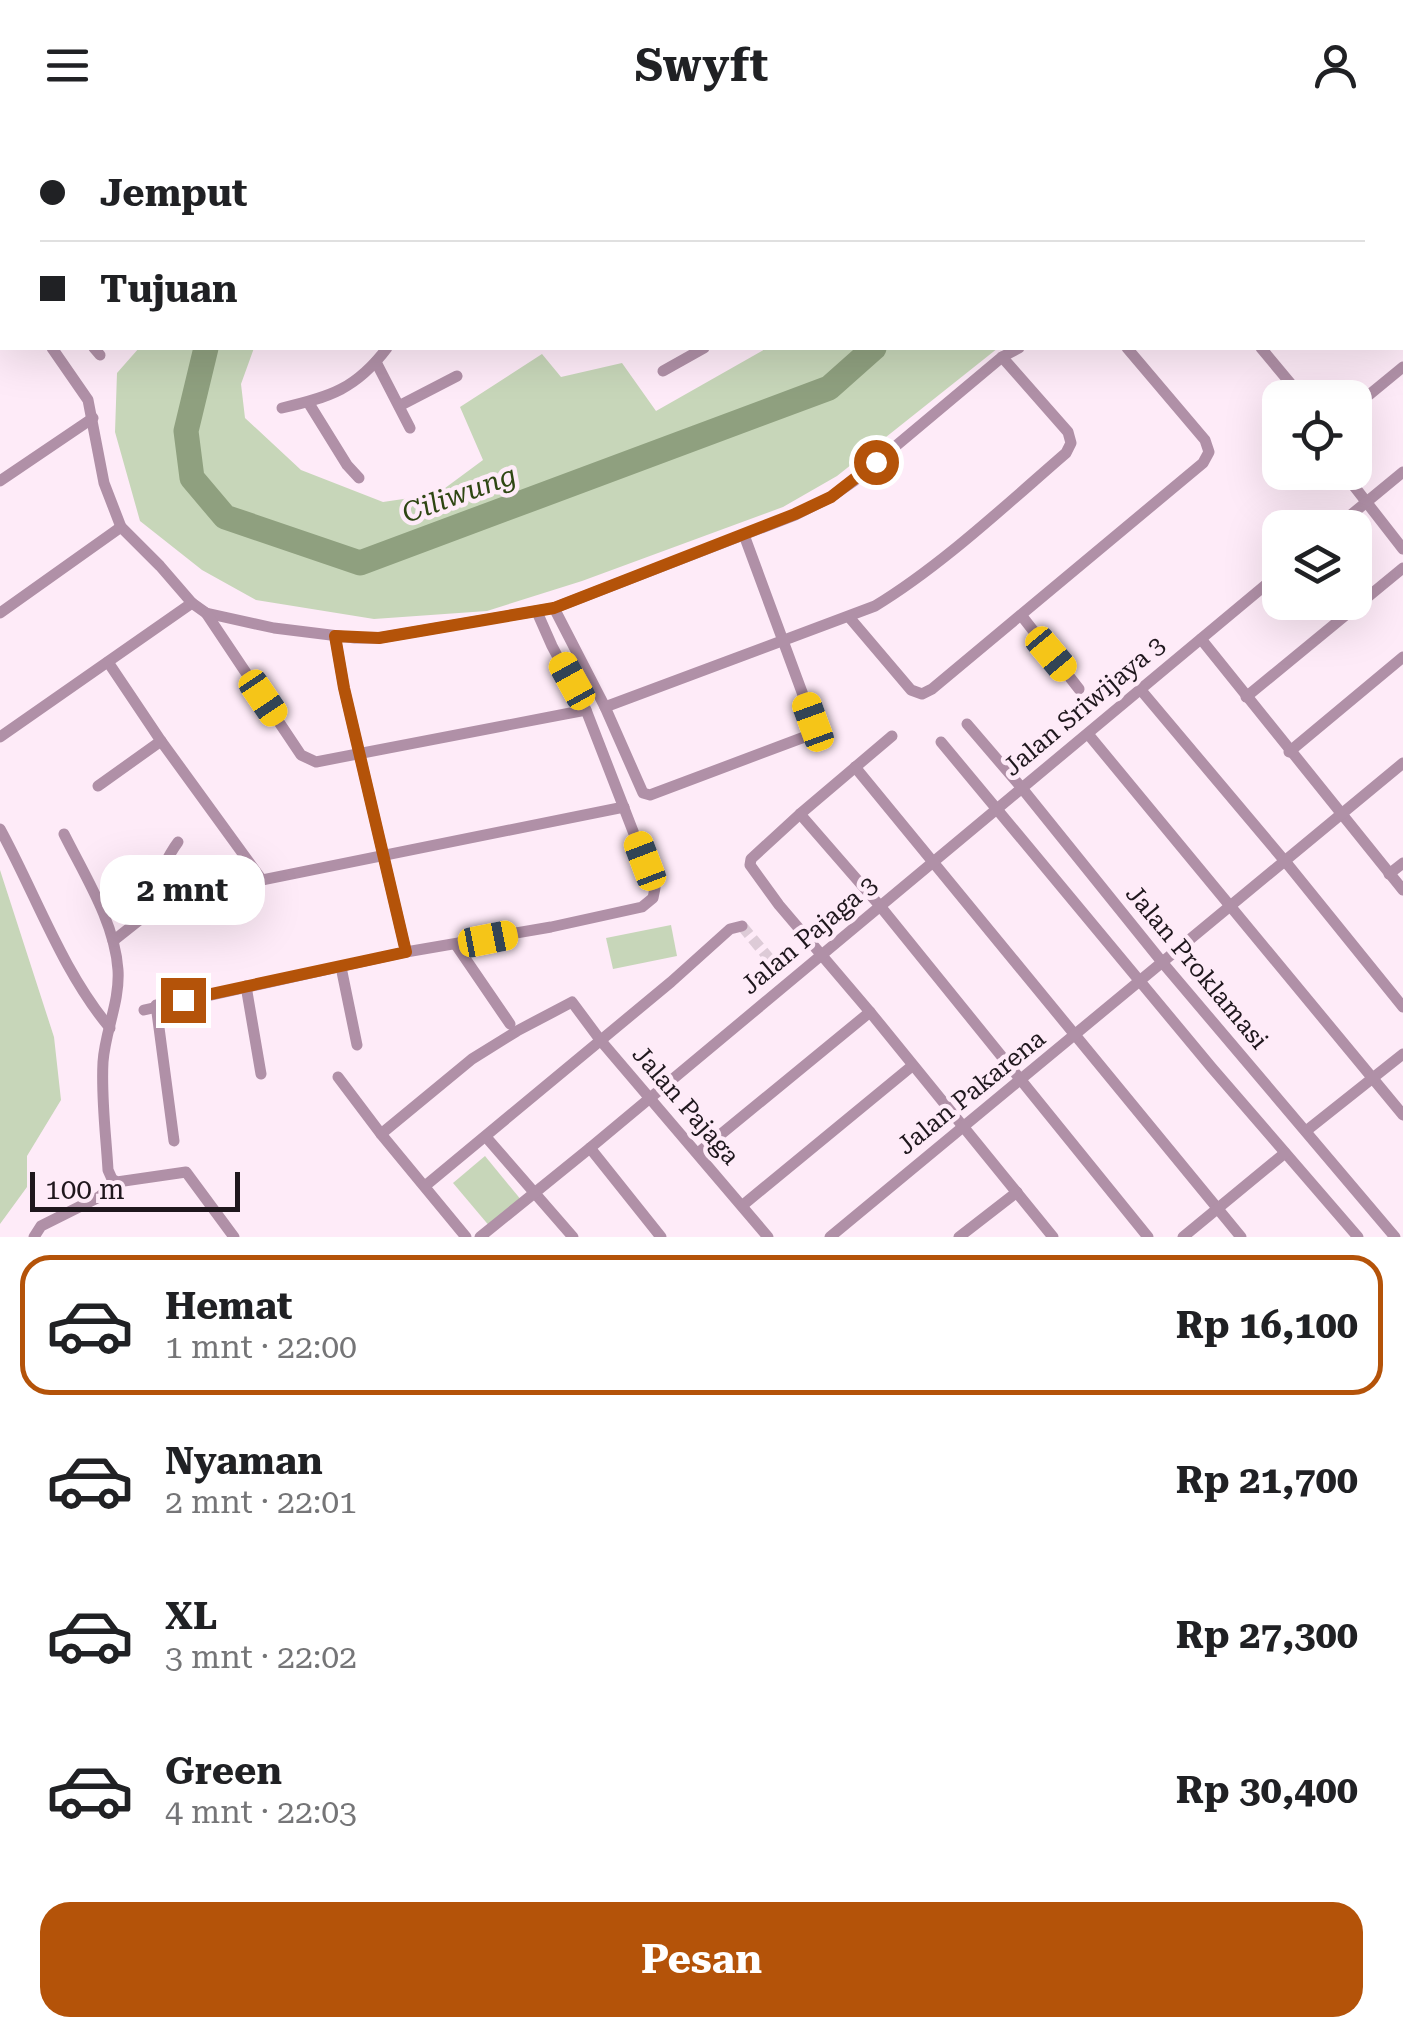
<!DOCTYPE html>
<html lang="id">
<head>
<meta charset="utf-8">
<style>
	:root { --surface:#fff; --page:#f2f2f2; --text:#202124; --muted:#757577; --line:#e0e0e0; --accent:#b45309 }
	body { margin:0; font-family:"Roboto Serif",serif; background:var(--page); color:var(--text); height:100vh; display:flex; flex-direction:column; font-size:38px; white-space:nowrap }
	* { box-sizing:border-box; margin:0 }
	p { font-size:32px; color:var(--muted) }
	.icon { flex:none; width:55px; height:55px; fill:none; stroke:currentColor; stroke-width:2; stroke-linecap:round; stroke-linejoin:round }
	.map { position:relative; height:1107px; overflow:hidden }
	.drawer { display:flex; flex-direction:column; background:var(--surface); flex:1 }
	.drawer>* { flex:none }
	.guide { position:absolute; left:0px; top:0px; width:1405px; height:220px; box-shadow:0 10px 40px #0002; display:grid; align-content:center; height:220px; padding:0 40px; background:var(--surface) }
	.tools { position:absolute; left:1262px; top:250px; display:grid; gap:20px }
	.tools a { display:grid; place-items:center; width:110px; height:110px; border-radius:20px; background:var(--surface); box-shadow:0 10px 40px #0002; font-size:50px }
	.scale { position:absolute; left:30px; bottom:25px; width:210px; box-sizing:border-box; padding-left:10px; border:5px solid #1f171d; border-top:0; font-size:28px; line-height:35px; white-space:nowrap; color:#1f171d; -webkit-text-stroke:8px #feebf8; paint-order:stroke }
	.end { position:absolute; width:45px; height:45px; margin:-22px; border:12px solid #b45309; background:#fff; box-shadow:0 0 0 5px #fff }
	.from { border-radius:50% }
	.bubble { position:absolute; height:70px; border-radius:30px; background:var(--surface); box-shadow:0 10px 40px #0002; font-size:32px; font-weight:700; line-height:70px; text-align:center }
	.car { position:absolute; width:30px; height:60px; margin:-30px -15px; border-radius:12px; box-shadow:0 0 8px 2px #0007; background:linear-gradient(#f5c518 24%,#345 0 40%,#f5c518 0 76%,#345 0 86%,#f5c518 0) }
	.guide b { display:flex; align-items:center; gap:35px; height:95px; font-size:38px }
	.guide b+b { border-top:2px solid var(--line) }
	.guide i { width:25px; height:25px; background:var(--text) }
	ul { padding:18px 0 0; list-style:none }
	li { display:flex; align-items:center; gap:30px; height:140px; margin:0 20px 15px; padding:0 20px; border:5px solid transparent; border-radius:30px }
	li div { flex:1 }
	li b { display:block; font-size:38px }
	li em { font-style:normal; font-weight:700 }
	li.active { border-color:var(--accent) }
	li>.icon { width:90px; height:90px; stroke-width:1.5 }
	.button { display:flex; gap:20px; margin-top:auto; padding:20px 40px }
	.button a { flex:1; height:115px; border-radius:30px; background:var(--accent); color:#fff; font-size:40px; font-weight:700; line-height:115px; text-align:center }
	header { display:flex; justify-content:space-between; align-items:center; height:130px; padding:0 40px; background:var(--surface); font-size:45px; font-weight:700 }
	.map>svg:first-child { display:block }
	.green { fill:#c7d6b9 }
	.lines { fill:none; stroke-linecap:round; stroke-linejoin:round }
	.river { stroke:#8fa07f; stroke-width:25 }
	.street-tunnel { stroke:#ddcbd7; stroke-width:11; stroke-dasharray:11 5.5; stroke-linecap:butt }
	.street { stroke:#b090a7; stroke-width:11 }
	.route { stroke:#b45309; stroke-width:12 }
	.labels { text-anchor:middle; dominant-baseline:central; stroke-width:9; stroke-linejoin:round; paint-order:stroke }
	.street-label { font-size:25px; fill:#1f171d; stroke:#feebf8 }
	.water-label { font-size:28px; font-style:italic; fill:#2e4612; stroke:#feebf8 }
</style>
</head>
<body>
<header><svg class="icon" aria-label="menu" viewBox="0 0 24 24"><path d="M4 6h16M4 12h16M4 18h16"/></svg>Swyft<svg class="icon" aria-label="person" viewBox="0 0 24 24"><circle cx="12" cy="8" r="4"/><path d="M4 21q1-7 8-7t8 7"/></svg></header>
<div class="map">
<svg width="1403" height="1107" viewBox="0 0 1403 1107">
	<rect width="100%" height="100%" fill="#feebf8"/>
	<!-- green -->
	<g class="green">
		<path d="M139,218H254L241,254L245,288L301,340L383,372L437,364L483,330L460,277L542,224L561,247L622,233L656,281L767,218H998L837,346L783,377L582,451L487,481L374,489L256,470L202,440L140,391L115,302L117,243Z"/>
		<path d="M0,740L54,907L61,970L27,1026V1057L0,1094Z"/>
		<path d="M671,795L677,826L613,839L606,808Z"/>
		<path d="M485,1026L522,1071L491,1098L453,1053Z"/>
	</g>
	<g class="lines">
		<!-- river -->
		<g class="river">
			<path d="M74,2L75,0"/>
			<path d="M322,2L323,0"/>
			<path d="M1308,2L1310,0"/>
			<path d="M0,124L2,123"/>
			<path d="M206,218L186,301L192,348L225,387L360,433L829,258L874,218"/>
		</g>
		<!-- street-tunnel -->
		<path class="street-tunnel" d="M742,796L782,844"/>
		<!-- street -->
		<g class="street">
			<path d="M512,0L514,2"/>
			<path d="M868,0L871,2"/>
			<path d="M923,1L932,2"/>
			<path d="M144,2L145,0"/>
			<path d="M526,2L528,0"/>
			<path d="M584,2L587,0"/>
			<path d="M735,2L738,0"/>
			<path d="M1039,2L1042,0"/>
			<path d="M1402,5L1403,3"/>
			<path d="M0,134L2,138"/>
			<path d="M1402,155H1403"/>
			<path d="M0,159L2,163"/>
			<path d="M1402,195L1403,196"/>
			<path d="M0,206L2,204"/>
			<path d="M52,218L88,270L104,353L121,397L160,436L192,473L206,483L274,498L355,508H379L554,478L795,385L831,367L854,351L1002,227L1019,218"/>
			<path d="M94,218L100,225"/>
			<path d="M1261,218L1291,254"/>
			<path d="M376,232L410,298"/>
			<path d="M663,241L704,218"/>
			<path d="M1364,269L1403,237"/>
			<path d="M308,272L347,335L359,348"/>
			<path d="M399,276L457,246"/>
			<path d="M282,278C330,267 356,259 387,218"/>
			<path d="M1343,342L1403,419"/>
			<path d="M0,351L93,288"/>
			<path d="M1335,398L1403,342"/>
			<path d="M554,478L605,577L643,663L650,665L807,606L813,600V592L744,405"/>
			<path d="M0,483L121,397"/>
			<path d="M206,483L301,625L316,632L586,580"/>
			<path d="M1021,485L1079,559"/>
			<path d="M849,487L911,560L922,564L932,559L1203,333L1209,322L1205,310L1127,218"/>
			<path d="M335,506L344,558L406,822"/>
			<path d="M1201,509L1403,760"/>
			<path d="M108,532L161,611L262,750"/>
			<path d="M1140,559L1289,736L1403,877"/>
			<path d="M1246,567L1403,438"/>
			<path d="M605,577L875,476C941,436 1007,374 1066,323L1071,313L1068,302L1002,227"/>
			<path d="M967,594L1021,657L1162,832L1395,1107"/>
			<path d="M1088,604L1403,985"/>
			<path d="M892,606L800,684L751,729L750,735L779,775L870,882L1053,1107"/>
			<path d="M0,607L192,473"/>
			<path d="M941,612L1212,938L1358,1107"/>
			<path d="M1289,622L1403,527"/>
			<path d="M855,637L1241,1107"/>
			<path d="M98,656L161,611"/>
			<path d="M800,684L880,776L1148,1107"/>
			<path d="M0,699C36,765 62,841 110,898"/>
			<path d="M64,704C85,746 115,793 118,840C120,872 105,901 103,932C101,968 106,1005 108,1040L112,1049L117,1052L186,1042L234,1107"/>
			<path d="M1389,744L1403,733"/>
			<path d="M212,760L624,677"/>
			<path d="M113,811L142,788L139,777C157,757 162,733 178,712"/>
			<path d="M456,815L510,894"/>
			<path d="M341,837L357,915"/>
			<path d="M246,856L261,944"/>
			<path d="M156,875L174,1011"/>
			<path d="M144,880L406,822L551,797L642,777L653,768L655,758L586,580L552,516L537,482"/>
			<path d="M338,947L381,1004L466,1107"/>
			<path d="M1306,1001L1403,924"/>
			<path d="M381,1004L472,929L517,901L572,872L601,911L768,1107"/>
			<path d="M486,1007L573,1107"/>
			<path d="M590,1018L661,1107"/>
			<path d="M698,1023L870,882"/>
			<path d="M425,1056L671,852L730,799L742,796"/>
			<path d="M743,1075L912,936"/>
			<path d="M34,1107L41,1096L99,1067L117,1052"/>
			<path d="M480,1107L590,1018L1280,443"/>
			<path d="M830,1107L1403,633"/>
			<path d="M959,1107L1017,1062"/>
			<path d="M1183,1107L1285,1023"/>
		</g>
	</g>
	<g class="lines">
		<!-- route -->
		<path class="route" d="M183,870L406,822L344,558L335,506L379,508L554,478L795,384L831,367L876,332"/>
	</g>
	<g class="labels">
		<!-- street labels -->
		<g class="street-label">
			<text transform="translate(1084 576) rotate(-40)">Jalan Sriwijaya 3</text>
			<text transform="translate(809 805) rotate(-40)">Jalan Pajaga 3</text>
			<text transform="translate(1197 837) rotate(50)">Jalan Proklamasi</text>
			<text transform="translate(971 962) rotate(-39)">Jalan Pakarena</text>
			<text transform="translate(686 975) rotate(49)">Jalan Pajaga</text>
		</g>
		<!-- water labels -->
		<g class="water-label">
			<text transform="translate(459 364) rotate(-20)">Ciliwung</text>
		</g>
	</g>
</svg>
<div class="tools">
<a><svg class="icon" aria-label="locate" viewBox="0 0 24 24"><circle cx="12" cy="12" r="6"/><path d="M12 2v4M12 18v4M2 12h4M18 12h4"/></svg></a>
<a><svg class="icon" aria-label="layers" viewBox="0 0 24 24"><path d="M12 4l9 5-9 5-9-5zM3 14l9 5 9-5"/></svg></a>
</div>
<div class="scale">100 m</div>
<i class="end from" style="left:876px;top:332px"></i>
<i class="end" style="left:183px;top:870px"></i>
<div class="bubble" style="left:100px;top:725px;width:165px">2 mnt</div>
<i class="car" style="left:1051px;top:524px;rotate:140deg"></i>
<i class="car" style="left:572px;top:551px;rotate:331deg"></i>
<i class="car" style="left:263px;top:568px;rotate:146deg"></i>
<i class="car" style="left:813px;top:592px;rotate:340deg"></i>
<i class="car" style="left:645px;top:731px;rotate:339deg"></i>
<i class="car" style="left:488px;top:809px;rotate:79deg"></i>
<div class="guide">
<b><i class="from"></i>Jemput</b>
<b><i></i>Tujuan</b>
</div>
</div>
<section class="drawer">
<ul>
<li class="active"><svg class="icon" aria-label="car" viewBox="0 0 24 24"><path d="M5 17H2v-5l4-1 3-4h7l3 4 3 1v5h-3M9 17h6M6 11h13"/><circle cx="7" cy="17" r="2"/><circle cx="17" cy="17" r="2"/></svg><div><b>Hemat</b><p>1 mnt · 22:00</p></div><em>Rp 16,100</em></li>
<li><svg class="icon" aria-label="car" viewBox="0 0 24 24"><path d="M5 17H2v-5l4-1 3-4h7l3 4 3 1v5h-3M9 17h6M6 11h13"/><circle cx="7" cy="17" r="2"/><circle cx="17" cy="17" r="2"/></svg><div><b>Nyaman</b><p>2 mnt · 22:01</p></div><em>Rp 21,700</em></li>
<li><svg class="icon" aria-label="car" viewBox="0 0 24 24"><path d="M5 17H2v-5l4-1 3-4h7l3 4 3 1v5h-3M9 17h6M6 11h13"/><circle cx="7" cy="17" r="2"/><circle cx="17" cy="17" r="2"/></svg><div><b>XL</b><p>3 mnt · 22:02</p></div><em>Rp 27,300</em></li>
<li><svg class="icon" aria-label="car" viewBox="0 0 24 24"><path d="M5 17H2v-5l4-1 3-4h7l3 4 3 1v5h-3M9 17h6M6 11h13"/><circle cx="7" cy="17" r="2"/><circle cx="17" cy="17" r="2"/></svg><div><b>Green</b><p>4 mnt · 22:03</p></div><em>Rp 30,400</em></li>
</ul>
<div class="button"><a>Pesan</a></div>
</section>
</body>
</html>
